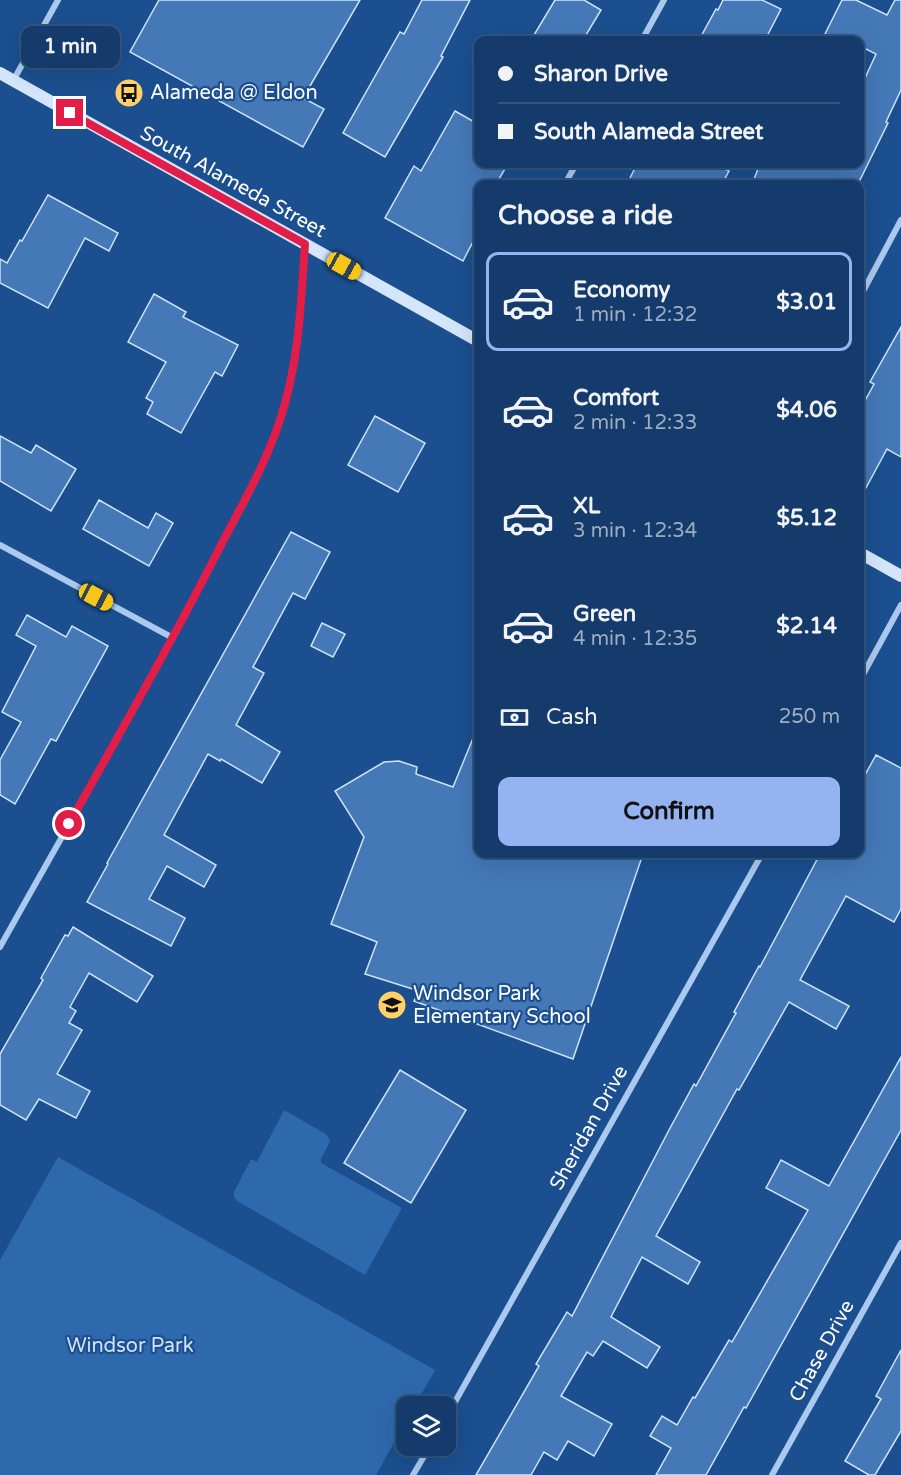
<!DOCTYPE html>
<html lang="en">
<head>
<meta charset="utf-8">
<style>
	:root { --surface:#143b6b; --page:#214673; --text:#f1f3f6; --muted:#9dadc1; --line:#33557e; --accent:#95b2f1 }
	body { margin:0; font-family:"Varela Round",sans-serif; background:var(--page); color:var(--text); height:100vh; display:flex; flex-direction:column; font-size:22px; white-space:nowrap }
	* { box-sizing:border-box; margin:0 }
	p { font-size:20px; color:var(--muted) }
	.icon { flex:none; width:33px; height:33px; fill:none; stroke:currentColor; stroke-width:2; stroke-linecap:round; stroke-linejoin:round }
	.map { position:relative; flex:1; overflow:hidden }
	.drawer { position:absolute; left:474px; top:180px; width:390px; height:678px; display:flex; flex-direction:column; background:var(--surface); border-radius:12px; box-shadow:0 6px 24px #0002,0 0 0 2px var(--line) }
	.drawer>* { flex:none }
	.top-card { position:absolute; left:474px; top:36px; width:390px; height:132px; border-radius:12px; box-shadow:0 6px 24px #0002,0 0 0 2px var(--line); display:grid; align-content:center; height:132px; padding:0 24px; background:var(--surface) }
	.tools { position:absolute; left:396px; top:1396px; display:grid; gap:12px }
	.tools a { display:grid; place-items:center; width:60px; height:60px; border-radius:12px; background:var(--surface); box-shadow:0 6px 24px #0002,0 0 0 2px var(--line); font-size:30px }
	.end { position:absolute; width:27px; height:27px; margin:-14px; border:8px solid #e11d48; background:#fff; box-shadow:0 0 0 3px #fff }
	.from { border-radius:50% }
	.bubble { position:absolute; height:42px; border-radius:12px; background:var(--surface); box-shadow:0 6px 24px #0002,0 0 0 2px var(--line); font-size:20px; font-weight:700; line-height:42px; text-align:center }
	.car { position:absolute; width:18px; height:36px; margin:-18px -9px; border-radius:8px; box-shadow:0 0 4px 2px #0007; background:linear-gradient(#f5c518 24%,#345 0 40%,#f5c518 0 76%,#345 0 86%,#f5c518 0) }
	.top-card b { display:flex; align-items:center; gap:21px; height:57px; font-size:22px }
	.top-card b+b { border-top:2px solid var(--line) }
	.top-card i { width:15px; height:15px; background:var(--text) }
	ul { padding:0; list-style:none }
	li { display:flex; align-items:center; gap:18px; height:99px; margin:0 12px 9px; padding:0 12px; border:3px solid transparent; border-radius:12px }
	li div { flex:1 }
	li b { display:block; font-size:22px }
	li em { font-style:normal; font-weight:700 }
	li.on { border-color:var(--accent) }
	li>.icon { width:54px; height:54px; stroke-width:1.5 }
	h2 { padding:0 24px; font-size:27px; line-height:72px }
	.pay { display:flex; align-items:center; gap:15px; height:66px; padding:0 24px; font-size:22px }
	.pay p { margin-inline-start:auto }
	.primary-button { display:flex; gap:12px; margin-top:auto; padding:12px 24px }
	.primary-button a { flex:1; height:69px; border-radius:12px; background:var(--accent); color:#111; font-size:24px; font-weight:700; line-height:69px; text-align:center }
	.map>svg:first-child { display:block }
	.green { fill:#2e69ad }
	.building { fill:#4478b7; stroke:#cfe3fa; stroke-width:1.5 }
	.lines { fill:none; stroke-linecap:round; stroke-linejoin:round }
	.street { stroke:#a9c9ee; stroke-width:6 }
	.secondary { stroke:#d6e6fa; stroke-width:12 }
	.route { stroke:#e11d48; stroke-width:8 }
	.labels { text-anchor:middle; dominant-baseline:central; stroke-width:4.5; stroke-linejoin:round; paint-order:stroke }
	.poi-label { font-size:20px; fill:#fff; stroke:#1b4f8f; text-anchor:start }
	.street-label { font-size:20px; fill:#fff; stroke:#1b4f8f }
	.park-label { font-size:20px; fill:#cfe3fa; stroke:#1b4f8f }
</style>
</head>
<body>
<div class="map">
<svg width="901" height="1475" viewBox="0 0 901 1475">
	<rect width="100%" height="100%" fill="#1b4f8f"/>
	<!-- green -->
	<g class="green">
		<path d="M284,1110L326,1134L330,1141L321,1159V1163L402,1208L365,1275L237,1201L234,1197V1192L251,1159L257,1162Z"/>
		<path d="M58,1157L435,1370L414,1407H406V1421L376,1475H0V1260Z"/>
	</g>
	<!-- building -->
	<g class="building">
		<path d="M159,0H360L303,98L324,109L303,147L130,52Z"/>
		<path d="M422,0H470L441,56L443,57L385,157L343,133L400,32L404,34Z"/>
		<path d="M555,0H584L601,10L583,40H531Z"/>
		<path d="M723,0H762L781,9L765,40H699L716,9L718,10Z"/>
		<path d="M842,0H856L887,15L895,0H901V90L886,122L888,123L858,184H752L760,164H860V89L876,54L860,46V40H822Z"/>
		<path d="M455,111L478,124V164H508L496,184H478V232L463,261L385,218L414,166L421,171Z"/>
		<path d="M637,164H716L729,171L722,184H627Z"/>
		<path d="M48,195L118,233L109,251L85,238L48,308L0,283V259L7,263L20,240L22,241Z"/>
		<path d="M154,294L186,312L183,317L238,345L222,376L215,372L181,433L147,414L153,402L146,398L166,362L128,342Z"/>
		<path d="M901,327V457L887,449L860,499V410L874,384L870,382Z"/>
		<path d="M375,416L425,443L398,492L348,465Z"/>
		<path d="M0,436L31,453L36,445L76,469L51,511L0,481Z"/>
		<path d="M99,500L148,528L156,513L173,523L149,566L83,529Z"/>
		<path d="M291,532L330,552L305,599L293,593L253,667L264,673L236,725L280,752L262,783L221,759L220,761L208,754L164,835L216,865L204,887L167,866L149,899L185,918L171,946L87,902L108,864L107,863Z"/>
		<path d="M27,615L66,637L72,626L108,646L56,741L51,739L15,804L0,795V760L21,722L2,712L36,646L16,635Z"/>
		<path d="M322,623L345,634L333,657L311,646Z"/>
		<path d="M478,726V854H643L573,1059L414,1001L419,991L365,974L377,942L331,924L364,837L335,791L384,762L399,761L417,767L416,774L453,787Z"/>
		<path d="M876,755L901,768V909L894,922L846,896L800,980L849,1006L836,1029L789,1002L739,1090L737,1089L656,1236L700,1262L688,1284L642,1257L611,1317L660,1347L647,1368L603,1341L593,1356L587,1352L561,1396L612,1424L594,1456L568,1441L557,1460L544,1452L531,1475H476L539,1366L536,1364L567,1312L572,1316L669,1130L694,1084L696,1086L736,1013L734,1012L759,966L760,967L820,854H860V784Z"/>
		<path d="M73,927L153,976L137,1002L89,973L70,1007L76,1011L69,1023L82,1030L57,1074L90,1091L76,1118L39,1099L26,1120L0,1105V1054L43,980L41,978L65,935L68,936Z"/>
		<path d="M901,1057V1130L746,1408L744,1407L706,1475H656L671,1448L650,1436L662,1416L677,1425L693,1397L695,1398L729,1340L732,1342L808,1210L766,1188L781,1160L829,1186Z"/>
		<path d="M400,1070L466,1110L411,1203L344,1163Z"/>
		<path d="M901,1350V1431L875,1475H869L845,1461L881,1399L876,1396Z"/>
	</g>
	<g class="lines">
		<!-- street -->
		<g class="street">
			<path d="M642,40L664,0"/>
			<path d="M13,81L58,0"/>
			<path d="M565,184L576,164"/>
			<path d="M860,297L901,220"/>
			<path d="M0,545L173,638"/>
			<path d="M860,680L901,605"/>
			<path d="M0,947C69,823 141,701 206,574C232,524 263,474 280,419C298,363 301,303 305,245"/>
			<path d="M446,1418L762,854"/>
			<path d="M413,1475L430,1446"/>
			<path d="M772,1475L901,1243"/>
		</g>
		<!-- secondary -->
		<g class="secondary">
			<path d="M0,73L478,341"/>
			<path d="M860,553L901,576"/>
		</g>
	</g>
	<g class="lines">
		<!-- route -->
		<path class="route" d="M69,824C120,733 171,644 218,551C240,508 265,466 280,420C299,364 301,303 305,244L70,113"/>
	</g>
	<!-- icons -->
	<defs>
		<g id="bus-disc" transform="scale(1.5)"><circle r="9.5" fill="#ffd166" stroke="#1b4f8f"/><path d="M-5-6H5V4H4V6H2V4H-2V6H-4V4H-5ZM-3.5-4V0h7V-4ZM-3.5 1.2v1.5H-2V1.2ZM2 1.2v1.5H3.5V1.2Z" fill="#111"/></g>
		<g id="school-disc" transform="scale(1.5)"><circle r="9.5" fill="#ffd166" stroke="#1b4f8f"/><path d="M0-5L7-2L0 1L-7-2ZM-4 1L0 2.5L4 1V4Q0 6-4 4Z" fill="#111"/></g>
	</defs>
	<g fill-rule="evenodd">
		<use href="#bus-disc" x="129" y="93"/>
		<use href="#school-disc" x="392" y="1005"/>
	</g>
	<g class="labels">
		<!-- poi labels -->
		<g class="poi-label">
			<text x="150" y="93">Alameda @ Eldon</text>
			<text x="413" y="994">Windsor Park<tspan x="413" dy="23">Elementary School</tspan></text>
		</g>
		<!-- street labels -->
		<g class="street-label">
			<text transform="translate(233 182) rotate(29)">South Alameda Street</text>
			<text transform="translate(589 1128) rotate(-61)">Sheridan Drive</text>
			<text transform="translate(822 1351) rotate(-61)">Chase Drive</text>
		</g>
		<!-- park labels -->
		<g class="park-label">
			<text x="130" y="1346">Windsor Park</text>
		</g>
	</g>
</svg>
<div class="tools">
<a><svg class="icon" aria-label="layers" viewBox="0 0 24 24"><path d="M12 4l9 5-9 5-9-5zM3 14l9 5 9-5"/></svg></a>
</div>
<i class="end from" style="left:69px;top:824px"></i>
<i class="end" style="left:70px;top:113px"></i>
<div class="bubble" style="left:21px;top:26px;width:99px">1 min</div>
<i class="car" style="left:344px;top:266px;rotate:119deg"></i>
<i class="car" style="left:96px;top:597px;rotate:118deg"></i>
<div class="top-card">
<b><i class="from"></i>Sharon Drive</b>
<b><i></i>South Alameda Street</b>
</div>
<section class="drawer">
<h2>Choose a ride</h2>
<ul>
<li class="on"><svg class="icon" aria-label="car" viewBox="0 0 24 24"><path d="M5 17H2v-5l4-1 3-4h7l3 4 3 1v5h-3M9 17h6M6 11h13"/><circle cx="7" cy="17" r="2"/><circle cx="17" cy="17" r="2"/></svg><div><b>Economy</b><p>1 min · 12:32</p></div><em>$3.01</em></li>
<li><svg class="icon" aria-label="car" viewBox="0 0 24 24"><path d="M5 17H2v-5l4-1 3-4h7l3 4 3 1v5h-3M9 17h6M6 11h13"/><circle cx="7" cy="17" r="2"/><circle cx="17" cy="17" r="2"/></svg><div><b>Comfort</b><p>2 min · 12:33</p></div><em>$4.06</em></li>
<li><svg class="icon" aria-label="car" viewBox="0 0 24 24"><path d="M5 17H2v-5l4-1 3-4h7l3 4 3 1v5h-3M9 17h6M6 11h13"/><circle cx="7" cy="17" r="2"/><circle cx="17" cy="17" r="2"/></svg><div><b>XL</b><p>3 min · 12:34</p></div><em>$5.12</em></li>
<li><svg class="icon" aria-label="car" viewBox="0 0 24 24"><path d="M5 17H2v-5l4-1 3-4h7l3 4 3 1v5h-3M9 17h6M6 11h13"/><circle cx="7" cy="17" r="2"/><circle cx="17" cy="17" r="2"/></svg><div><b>Green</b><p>4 min · 12:35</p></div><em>$2.14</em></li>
</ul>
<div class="pay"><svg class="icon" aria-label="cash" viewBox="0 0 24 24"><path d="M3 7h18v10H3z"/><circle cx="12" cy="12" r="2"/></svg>Cash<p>250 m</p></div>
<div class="primary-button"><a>Confirm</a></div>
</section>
</div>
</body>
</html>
